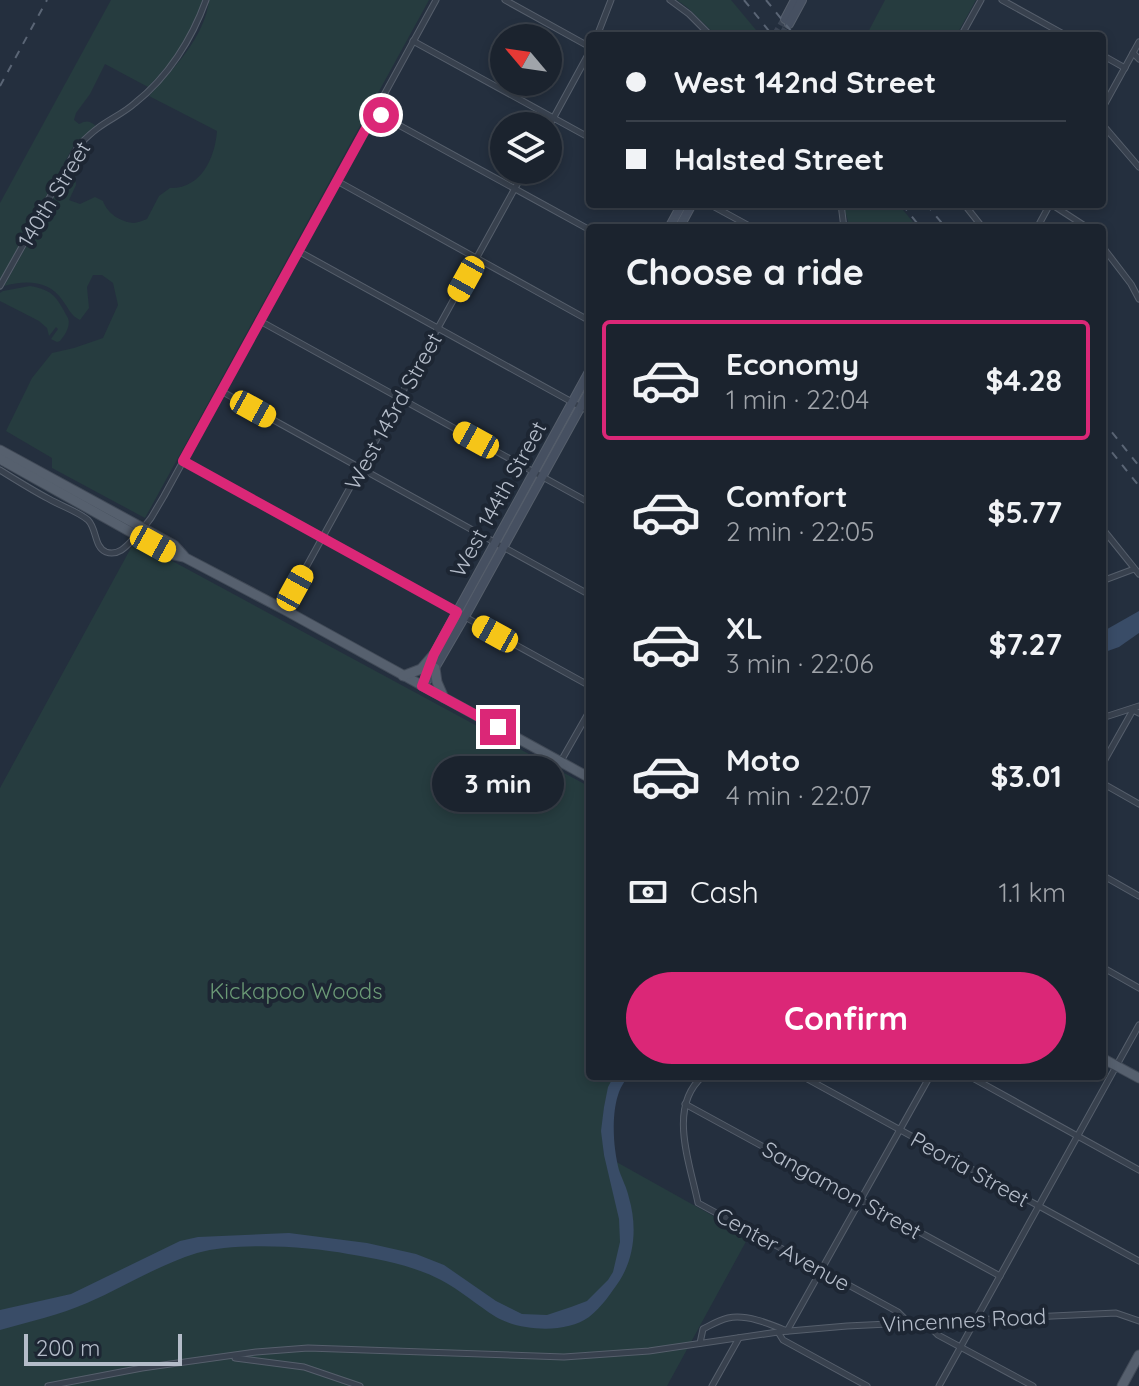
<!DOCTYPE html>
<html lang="en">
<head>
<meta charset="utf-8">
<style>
	:root { --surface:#1b232e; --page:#282f3a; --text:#f1f3f6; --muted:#a0a4aa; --line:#39404a; --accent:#db2777 }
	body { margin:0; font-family:Quicksand,sans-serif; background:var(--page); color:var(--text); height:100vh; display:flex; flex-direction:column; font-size:30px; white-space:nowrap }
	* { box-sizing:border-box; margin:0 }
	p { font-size:26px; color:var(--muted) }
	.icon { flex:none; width:44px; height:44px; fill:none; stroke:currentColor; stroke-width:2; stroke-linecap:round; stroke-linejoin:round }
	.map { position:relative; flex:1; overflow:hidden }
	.side { position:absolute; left:586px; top:224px; width:520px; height:856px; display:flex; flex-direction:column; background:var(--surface); border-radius:8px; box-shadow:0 4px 12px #0003,0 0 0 2px var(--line) }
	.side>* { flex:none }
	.banner { position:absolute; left:586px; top:32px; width:520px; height:176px; border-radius:8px; box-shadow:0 4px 12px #0003,0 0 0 2px var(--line); display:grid; align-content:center; height:176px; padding:0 40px; background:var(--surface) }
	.needle { width:52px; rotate:299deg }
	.controls { position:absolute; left:490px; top:24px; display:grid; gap:16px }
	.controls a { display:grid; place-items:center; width:72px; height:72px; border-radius:50%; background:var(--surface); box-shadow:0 4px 12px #0003,0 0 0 2px var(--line); font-size:40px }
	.scale { position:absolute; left:24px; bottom:20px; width:158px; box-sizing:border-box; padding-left:8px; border:4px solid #b4bcc9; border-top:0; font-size:22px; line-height:28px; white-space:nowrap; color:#b4bcc9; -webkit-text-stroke:6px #1d2633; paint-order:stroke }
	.end { position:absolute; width:36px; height:36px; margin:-18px; border:10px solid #db2777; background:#fff; box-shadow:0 0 0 4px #fff }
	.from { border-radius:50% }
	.bubble { position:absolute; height:56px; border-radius:28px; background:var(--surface); box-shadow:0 4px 12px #0003,0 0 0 2px var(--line); font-size:26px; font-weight:800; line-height:56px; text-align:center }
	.car { position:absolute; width:24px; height:48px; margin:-24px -12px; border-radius:10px; box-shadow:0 0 6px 2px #0007; background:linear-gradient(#f5c518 24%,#345 0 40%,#f5c518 0 76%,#345 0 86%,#f5c518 0) }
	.banner b { display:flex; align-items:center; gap:28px; height:76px; font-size:30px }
	.banner b+b { border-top:2px solid var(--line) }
	.banner i { width:20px; height:20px; background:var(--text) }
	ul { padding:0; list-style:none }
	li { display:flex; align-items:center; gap:24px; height:120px; margin:0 16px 12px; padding:0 24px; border:4px solid transparent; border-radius:8px }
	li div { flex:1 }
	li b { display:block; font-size:30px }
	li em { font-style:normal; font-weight:800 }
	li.on { border-color:var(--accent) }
	li>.icon { width:72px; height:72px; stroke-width:1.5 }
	h2 { padding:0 40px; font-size:36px; line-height:96px }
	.pay { display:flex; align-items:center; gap:20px; height:88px; padding:0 40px; font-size:30px }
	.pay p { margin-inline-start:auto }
	.action { display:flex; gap:16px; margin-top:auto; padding:16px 40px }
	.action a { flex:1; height:92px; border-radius:48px; background:var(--accent); color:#fff; font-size:32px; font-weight:800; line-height:92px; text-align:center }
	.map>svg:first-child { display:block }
	.green { fill:#263c3f }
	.water { fill:#394c67 }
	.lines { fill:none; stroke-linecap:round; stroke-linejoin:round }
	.secondary-tunnel { stroke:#3a4453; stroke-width:8; stroke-dasharray:8 4; stroke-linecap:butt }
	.street-casing { stroke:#565f6c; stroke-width:7 }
	.secondary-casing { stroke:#565f6c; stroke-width:10 }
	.primary-casing { stroke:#414a57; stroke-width:11 }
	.street { stroke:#38414e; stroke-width:5 }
	.secondary { stroke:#465061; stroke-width:8 }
	.primary { stroke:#56606e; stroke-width:9 }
	.rail { stroke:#5a6575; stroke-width:2; stroke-dasharray:8 8; stroke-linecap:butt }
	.route { stroke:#db2777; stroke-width:10 }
	.labels { text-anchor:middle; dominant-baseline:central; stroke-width:8; stroke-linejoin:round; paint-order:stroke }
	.street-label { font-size:22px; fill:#b4bcc9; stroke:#1d2633 }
	.park-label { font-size:22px; fill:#6b9a76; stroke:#1d2633 }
</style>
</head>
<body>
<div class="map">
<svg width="1139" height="1386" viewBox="0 0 1139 1386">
	<rect width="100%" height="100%" fill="#242f3e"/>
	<!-- green -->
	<g class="green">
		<path d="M111,0H203C192,33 173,62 148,87L105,64L90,94L76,113L74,120L79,124C87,120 90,121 96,126L74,145L0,281V203Z"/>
		<path d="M209,0H429L145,518L52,468V458L6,431L32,378L52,353L74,348L103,338L118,305L113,283L102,275H93L87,287L89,308L80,320C71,316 69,309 63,301C49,280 26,280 4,286L68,172H75L76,185L69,200L80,204L95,197L103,201C107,213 120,222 134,223C136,223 145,220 147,219L159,196L170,188C201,189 215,158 217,131L149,96C173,69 205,37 209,0Z"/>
		<path d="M677,0H731L761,36H717L688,8Z"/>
		<path d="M885,0H976L956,36H866Z"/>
		<path d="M843,204H898L918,228H848V221Z"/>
		<path d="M30,286C54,290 57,298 68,318C71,326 65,335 60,341L57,342L51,339L58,329L56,327L49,336L47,328L39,321L0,301V293L3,291Z"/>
		<path d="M139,543L590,787V1076H614C602,1101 601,1127 604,1155L749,1236L667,1386H0V788L132,546Z"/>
	</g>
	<!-- water -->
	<g class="water">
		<path d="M1139,611V633L1119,647L1102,653V632Z"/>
		<path d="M614,1076H628C625,1081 621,1086 619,1092C611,1114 613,1147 619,1170C622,1179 627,1188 629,1198C637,1225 635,1256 620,1280C611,1293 602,1307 589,1317C566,1334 520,1331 496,1317C477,1305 460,1290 441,1280C412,1265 379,1259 348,1254C307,1246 236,1242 197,1253C158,1265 124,1287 87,1303C59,1315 29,1322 0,1330V1310L71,1294L180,1241L198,1237L289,1233L367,1243L416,1254L444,1265L496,1301L522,1314L547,1315L571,1307L587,1301L608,1280L613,1272L620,1242L619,1219L604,1155L601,1131L604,1107L608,1087Z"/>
	</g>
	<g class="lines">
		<!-- secondary-tunnel -->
		<g class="secondary-tunnel">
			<path d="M775,36L785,19"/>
			<path d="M782,36L789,24"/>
		</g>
		<!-- street casing -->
		<g class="street-casing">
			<g id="street">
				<path d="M505,0L590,47"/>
				<path d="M670,0L689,14L711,36"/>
				<path d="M1002,0L1067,36"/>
				<path d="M597,36L611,0"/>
				<path d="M961,36L981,0"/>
				<path d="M413,41L590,138"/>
				<path d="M1133,53L1139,59"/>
				<path d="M1102,55L1125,68"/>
				<path d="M1102,109L1139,42"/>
				<path d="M375,112L590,230"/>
				<path d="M1102,124L1139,167"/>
				<path d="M548,128L590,51"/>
				<path d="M337,181L590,321"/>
				<path d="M709,204L753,228"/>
				<path d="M841,204L844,228"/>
				<path d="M964,204L983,228"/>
				<path d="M1051,204L1088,228"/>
				<path d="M1037,228L1050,204"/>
				<path d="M1102,246L1131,284L1139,299"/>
				<path d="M298,251L590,412"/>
				<path d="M0,286L79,145C85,139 91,133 98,128C110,119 124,113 135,103C168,77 192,39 206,0"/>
				<path d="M260,321L590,503"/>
				<path d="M221,391L590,595"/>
				<path d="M183,461L590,686"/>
				<path d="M0,470C16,480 32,490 49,499C61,506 77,511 88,520C97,529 94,547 106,552C120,557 129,543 137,535"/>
				<path d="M144,527L151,518L164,496L436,0"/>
				<path d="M1102,528L1139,574"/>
				<path d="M1102,581L1134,569"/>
				<path d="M283,609L525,170"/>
				<path d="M1102,718L1139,706"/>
				<path d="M561,761L590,710"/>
				<path d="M1102,765L1133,710L1139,713"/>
				<path d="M1102,783L1139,804"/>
				<path d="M1102,875L1139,896"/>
				<path d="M1102,967L1139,988"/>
				<path d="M703,1076C667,1107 690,1163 698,1203L898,1312L907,1321"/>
				<path d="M802,1076L1139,1261"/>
				<path d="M969,1076L1139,1170"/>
				<path d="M685,1104L1000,1276"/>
				<path d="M924,1321L938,1335L1033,1386"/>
				<path d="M778,1332L783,1340L867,1386"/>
				<path d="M700,1343L703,1329C711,1325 719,1320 728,1318C747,1314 770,1324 787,1331L930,1076"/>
				<path d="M235,1358L304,1367L360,1386"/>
				<path d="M48,1386L142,1368L256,1352L308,1348L564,1357L649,1351L778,1332L847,1326L1116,1313L1139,1321"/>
				<path d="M712,1386L739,1338"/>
				<path d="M939,1386L1139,1025"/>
			</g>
		</g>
		<!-- secondary casing -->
		<g class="secondary-casing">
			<g id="secondary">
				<path d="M785,19L795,0"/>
				<path d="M789,24L802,0"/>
				<path d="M669,228L682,204"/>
				<path d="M679,228L692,204"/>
				<path d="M422,685L429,678L468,611L590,390"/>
				<path d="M422,686L434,654L590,370"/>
			</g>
		</g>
		<!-- primary casing -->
		<g class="primary-casing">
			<g id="primary">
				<path d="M0,450L174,545L184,556"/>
				<path d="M0,459L170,554L184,557L283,609L590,778"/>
				<path d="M435,668L437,682L444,698"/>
				<path d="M403,676L421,669L434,654"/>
				<path d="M1102,1058L1139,1078"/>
				<path d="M1122,1386L1139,1355"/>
			</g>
		</g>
		<!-- street -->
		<use href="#street" class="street"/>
		<!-- secondary -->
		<use href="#secondary" class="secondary"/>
		<!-- primary -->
		<use href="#primary" class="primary"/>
		<!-- rail -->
		<g class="rail">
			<path d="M744,0L773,36"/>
			<path d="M766,0L795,36"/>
			<path d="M0,86L47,0"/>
			<path d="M902,204L921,228"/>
			<path d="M926,204L946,228"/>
			<path d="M1102,420L1139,466"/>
			<path d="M1102,440L1139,486"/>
		</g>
	</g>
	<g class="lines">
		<!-- route -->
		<path class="route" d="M381,115L375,112L183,461L457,612L434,654L422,686L498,727"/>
	</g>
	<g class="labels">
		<!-- street labels -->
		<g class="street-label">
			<text transform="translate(54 194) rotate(-59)">140th Street</text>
			<text transform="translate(393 411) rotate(-61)">West 143rd Street</text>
			<text transform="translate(498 499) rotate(-61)">West 144th Street</text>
			<text transform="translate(970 1169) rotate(29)">Peoria Street</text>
			<text transform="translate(842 1190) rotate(29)">Sangamon Street</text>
			<text transform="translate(783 1249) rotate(29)">Center Avenue</text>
			<text transform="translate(964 1320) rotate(-3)">Vincennes Road</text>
		</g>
		<!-- park labels -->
		<g class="park-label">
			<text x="296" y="991">Kickapoo Woods</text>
		</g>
	</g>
</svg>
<div class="controls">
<a><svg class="needle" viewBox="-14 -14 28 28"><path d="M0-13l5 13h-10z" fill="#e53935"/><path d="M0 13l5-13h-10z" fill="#a0a4aa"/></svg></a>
<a><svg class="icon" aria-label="layers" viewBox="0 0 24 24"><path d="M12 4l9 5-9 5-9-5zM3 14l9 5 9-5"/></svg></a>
</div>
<div class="scale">200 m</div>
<i class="end from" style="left:381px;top:115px"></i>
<i class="end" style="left:498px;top:727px"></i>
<div class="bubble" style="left:432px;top:756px;width:132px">3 min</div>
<i class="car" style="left:466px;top:279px;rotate:209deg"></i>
<i class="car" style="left:253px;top:409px;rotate:119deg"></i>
<i class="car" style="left:476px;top:440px;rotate:299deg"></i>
<i class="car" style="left:153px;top:544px;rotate:119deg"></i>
<i class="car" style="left:295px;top:588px;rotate:29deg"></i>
<i class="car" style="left:495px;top:634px;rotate:299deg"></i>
<div class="banner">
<b><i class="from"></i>West 142nd Street</b>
<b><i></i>Halsted Street</b>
</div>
<section class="side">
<h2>Choose a ride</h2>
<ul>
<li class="on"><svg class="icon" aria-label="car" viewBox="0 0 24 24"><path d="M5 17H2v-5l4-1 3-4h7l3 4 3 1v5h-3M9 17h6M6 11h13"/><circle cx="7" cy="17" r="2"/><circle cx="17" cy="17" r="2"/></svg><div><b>Economy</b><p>1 min · 22:04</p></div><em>$4.28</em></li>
<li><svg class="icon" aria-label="car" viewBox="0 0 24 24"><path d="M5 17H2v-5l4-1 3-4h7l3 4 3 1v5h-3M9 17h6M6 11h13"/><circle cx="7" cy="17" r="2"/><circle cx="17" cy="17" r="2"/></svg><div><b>Comfort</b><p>2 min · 22:05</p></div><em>$5.77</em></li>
<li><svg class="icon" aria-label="car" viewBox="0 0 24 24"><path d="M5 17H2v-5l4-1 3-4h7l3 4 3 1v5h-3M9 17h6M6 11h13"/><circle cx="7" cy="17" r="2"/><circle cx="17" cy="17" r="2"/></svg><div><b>XL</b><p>3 min · 22:06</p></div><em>$7.27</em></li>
<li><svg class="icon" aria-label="car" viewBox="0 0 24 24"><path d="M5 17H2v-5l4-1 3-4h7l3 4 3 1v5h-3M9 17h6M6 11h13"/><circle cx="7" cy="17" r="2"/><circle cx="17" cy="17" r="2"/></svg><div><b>Moto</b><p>4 min · 22:07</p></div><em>$3.01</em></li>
</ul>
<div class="pay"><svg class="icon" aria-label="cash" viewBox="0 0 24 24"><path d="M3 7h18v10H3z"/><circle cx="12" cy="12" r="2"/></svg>Cash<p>1.1 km</p></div>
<div class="action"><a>Confirm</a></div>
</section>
</div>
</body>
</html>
